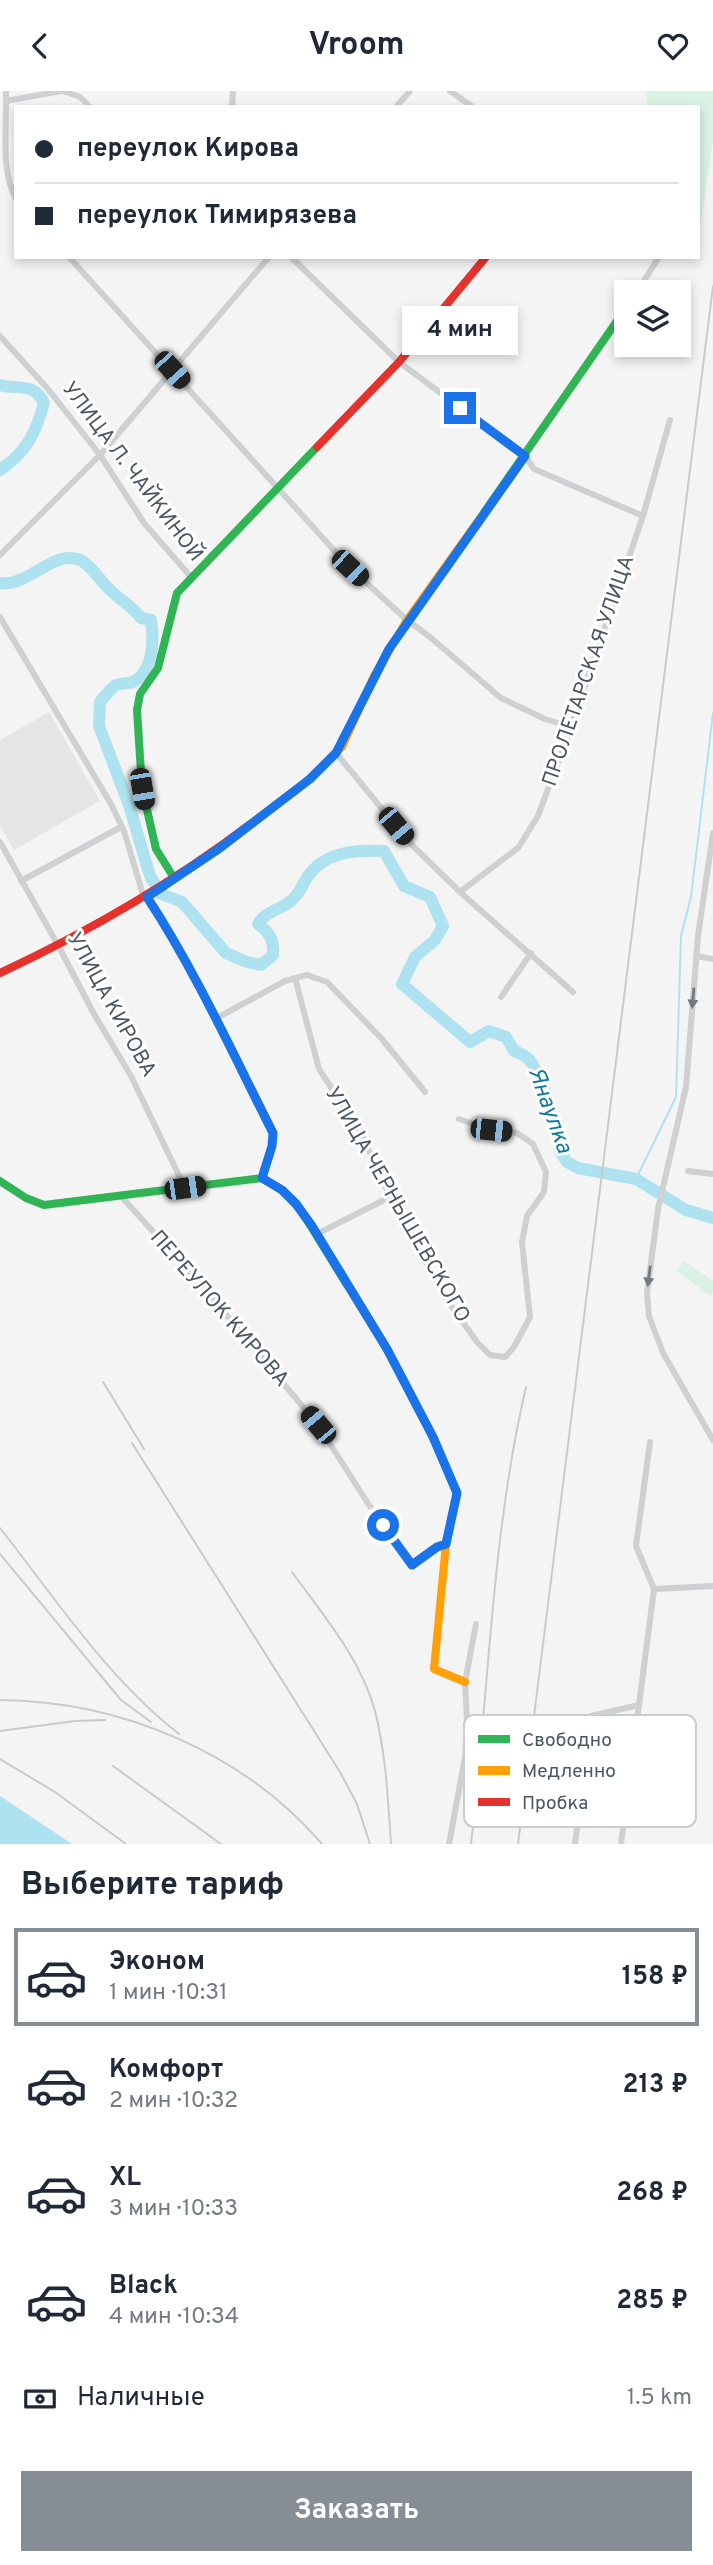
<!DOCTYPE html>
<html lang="ru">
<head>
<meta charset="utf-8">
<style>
	:root { --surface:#fff; --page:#f6f6f7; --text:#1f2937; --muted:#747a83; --line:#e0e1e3; --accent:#868d94 }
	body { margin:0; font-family:Overpass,sans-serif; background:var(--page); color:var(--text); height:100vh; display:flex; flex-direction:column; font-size:26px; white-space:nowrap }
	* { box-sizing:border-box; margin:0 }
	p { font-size:23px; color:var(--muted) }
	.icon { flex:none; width:38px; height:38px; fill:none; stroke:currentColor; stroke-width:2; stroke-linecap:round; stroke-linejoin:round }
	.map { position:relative; height:1753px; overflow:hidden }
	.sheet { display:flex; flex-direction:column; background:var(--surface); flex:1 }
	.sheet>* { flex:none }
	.banner { position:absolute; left:14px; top:14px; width:686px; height:154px; border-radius:0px; box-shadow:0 4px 10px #0003; display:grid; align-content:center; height:154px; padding:0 21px; background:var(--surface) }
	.fabs { position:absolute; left:614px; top:189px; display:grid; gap:14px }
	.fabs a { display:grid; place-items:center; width:77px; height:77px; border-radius:0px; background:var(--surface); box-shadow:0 4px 10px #0003; font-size:35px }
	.end { position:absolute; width:32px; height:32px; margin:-16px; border:9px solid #1a73e8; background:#fff; box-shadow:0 0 0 4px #fff }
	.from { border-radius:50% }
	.bubble { position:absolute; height:49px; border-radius:0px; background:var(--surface); box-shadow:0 4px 10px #0003; font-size:23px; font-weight:700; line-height:49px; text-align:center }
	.car { position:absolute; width:21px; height:42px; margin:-21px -10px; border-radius:9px; box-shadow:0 0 5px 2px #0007; background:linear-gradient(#222 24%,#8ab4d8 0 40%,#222 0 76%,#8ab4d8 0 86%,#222 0) }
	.banner b { display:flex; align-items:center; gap:24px; height:66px; font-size:26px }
	.banner b+b { border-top:2px solid var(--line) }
	.banner i { width:18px; height:18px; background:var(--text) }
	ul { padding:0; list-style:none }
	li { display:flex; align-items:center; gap:21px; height:98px; margin:0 14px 10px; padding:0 7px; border:4px solid transparent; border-radius:0px }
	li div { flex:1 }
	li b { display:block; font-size:26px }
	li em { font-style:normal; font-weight:700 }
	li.active { border-color:var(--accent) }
	li>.icon { width:63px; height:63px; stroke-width:1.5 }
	h2 { padding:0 21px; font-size:32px; line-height:84px }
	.pay { display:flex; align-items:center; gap:18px; height:77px; padding:0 21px; font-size:26px }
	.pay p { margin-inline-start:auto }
	.primary-button { display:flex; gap:14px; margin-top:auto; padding:14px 21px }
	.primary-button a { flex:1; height:80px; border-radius:0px; background:var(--accent); color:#fff; font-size:28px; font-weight:700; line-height:80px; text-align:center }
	header { display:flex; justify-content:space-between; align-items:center; height:91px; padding:0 21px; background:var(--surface); font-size:32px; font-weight:700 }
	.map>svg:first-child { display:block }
	.education { fill:#e6e5e6 }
	.green { fill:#d9f2e3 }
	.water { fill:#aee2f0 }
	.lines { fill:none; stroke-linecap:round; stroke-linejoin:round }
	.stream { stroke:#aee2f0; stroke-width:2 }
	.river { stroke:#aee2f0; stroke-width:12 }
	.street { stroke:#ced0d2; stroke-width:6 }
	.fast { stroke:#30b455; stroke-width:8 }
	.slow { stroke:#ff9f0a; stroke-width:8 }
	.jam { stroke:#e5322d; stroke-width:8 }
	.rail { stroke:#c9cacc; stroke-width:2 }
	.oneway { fill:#727b83 }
	.route { stroke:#1a73e8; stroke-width:9 }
	.labels { text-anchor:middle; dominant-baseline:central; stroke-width:6; stroke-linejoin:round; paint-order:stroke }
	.street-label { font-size:21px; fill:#4a5661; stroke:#fff }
	.water-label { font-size:23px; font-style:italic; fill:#0c7c9b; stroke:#fff }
	.key { fill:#fff; stroke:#c9ccd0; stroke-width:2 }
	.key-label { font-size:19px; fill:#4a5661 }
</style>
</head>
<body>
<header><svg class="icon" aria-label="back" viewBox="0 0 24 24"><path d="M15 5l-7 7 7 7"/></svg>Vroom<svg class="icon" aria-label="heart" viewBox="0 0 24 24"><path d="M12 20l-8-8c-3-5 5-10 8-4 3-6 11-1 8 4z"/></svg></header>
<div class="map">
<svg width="713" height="1753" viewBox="0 0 713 1753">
	<rect width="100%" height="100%" fill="#f4f4f4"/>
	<!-- education -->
	<path class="education" d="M49,621L100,710L14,759L0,734V649Z"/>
	<!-- green -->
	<g class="green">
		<path d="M646,0H713V49L700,138L698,139V16H648Z"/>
		<path d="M684,1170L713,1190V1201L710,1205L677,1180Z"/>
	</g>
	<!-- water -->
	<path class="water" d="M0,1705L72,1753H0Z"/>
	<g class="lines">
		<!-- stream -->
		<path class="stream" d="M636,1088L676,1006L681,845L691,806L713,622"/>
		<!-- river -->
		<g class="river">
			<path d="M0,294C20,299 33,291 44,312C35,344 27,360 0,379"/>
			<path d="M0,492C28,497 54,456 82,470C92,476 101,490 109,498C119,508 134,517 141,527L151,529C154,548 154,580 133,591C128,593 121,592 116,594C110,598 104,606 100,611L99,635L129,714L150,785L161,803L182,811L226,862L247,871L261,874L273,864C274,849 270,842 258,833C266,819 282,819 293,808C300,802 303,792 308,785C326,760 356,759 384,760L404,795L430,806L443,835L435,849L415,866L402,893L470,951L489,940L506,946L514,960C538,968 532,980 545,998L543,1008L557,1032L560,1060L567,1071L578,1077L636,1088L686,1119L713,1127"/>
		</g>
		<!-- street -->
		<g class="street">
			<path d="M6,0C7,35 0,79 16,108"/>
			<path d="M63,0L80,6L90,16"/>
			<path d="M450,0L473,16"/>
			<path d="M6,10L61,0"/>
			<path d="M232,16L233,0"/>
			<path d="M396,16L410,0"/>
			<path d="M69,166L350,477L407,529L430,546L501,607L545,628L571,636"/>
			<path d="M291,166L399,271L525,365L534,378L643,425"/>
			<path d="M637,201L659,166"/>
			<path d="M0,245L48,298L100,364L144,432L191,486"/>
			<path d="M0,464L100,364L269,166"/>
			<path d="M0,526L111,713L124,740L144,807"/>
			<path d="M336,662L411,753L460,801L573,901"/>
			<path d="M713,742L698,845L686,996L658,1118L647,1202L649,1225L663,1262L713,1349"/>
			<path d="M0,751L59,856L94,923L131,985L185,1097"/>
			<path d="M21,790L121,736"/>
			<path d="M460,801L518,757L538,725L571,636L643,425L670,329"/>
			<path d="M147,806C196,880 233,963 273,1042L272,1055L262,1087"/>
			<path d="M696,865L713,868"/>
			<path d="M295,887L319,978L361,1042L390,1106L445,1206L477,1251L490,1264L505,1266L514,1256L530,1226L522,1151L527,1125L544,1101L546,1081L533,1053L517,1042L491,1039L459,1028"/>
			<path d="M501,906L531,862"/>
			<path d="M215,928L285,890L307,884L327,891L382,948L425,1001"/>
			<path d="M688,1080L713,1083"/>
			<path d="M120,1104L204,1197L318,1334L369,1414L413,1474L437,1456L446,1453"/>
			<path d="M317,1143L390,1106"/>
			<path d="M654,1498L713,1495"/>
			<path d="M449,1753L465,1666L467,1629L465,1591L476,1533"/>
			<path d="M575,1753L591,1625L639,1614"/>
			<path d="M621,1753L654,1498L636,1455L650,1351"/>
		</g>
		<!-- fast -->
		<g class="fast">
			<path d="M483,423L626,217"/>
			<path d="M174,787L156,758L142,697L137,619L140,603L158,577L177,502L317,356"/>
			<path d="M0,1090L26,1107L44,1114L262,1087L282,1099L297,1113L347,1194"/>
		</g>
		<!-- slow -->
		<g class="slow">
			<path d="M249,734L306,691L342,656L374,585L407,529L483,423"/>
			<path d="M347,1194L387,1258L433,1346L457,1402L446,1453L434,1578L465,1591"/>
		</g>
		<!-- jam -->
		<g class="jam">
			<path d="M317,356L399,271L486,166"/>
			<path d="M0,882C88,841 171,793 249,734"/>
		</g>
		<!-- rail -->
		<g class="rail">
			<path d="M103,1291L144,1358"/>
			<path d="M132,1352L340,1681L357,1713L370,1753"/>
			<path d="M0,1437C55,1507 109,1589 179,1643"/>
			<path d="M0,1463L121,1609L151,1631"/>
			<path d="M292,1481C323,1524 361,1568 375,1620C386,1663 388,1708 391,1753"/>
			<path d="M0,1609C120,1610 243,1661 322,1753"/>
			<path d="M0,1640L75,1630L105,1629"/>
			<path d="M0,1668L55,1701L126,1753"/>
			<path d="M113,1675L221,1753"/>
			<path d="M471,1753C489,1601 491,1446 526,1296"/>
			<path d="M518,1753L713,195"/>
		</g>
	</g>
	<!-- one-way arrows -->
	<defs><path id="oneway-solid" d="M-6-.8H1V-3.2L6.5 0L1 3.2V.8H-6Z" transform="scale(1.75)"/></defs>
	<g class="oneway">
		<use href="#oneway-solid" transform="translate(693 907) rotate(95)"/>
		<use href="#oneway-solid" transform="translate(649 1185) rotate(97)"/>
	</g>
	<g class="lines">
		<!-- route -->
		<path class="route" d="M383,1434L412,1474L437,1456L446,1453L457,1402L433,1346L387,1258L312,1135L296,1113L282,1099L262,1087L272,1055L273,1042C233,963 196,881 147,806L220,757L310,688L336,662L389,558L525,365L460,317"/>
	</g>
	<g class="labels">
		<!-- street labels -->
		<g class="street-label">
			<text transform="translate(132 381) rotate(53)">УЛИЦА Л. ЧАЙКИНОЙ</text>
			<text transform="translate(589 580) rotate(-71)">ПРОЛЕТАРСКАЯ УЛИЦА</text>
			<text transform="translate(111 914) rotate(61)">УЛИЦА КИРОВА</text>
			<text transform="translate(397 1114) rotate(60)">УЛИЦА ЧЕРНЫШЕВСКОГО</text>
			<text transform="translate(219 1218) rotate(49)">ПЕРЕУЛОК КИРОВА</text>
		</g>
		<!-- water labels -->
		<g class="water-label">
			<text transform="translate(549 1020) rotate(70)">Янаулка</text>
		</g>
	</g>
	<!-- legend -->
	<rect x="464" y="1624" width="232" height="112" rx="10" class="key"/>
	<rect x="478" y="1644" width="32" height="8" fill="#30b455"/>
	<rect x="478" y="1675" width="32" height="9" fill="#ff9f0a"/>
	<rect x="478" y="1707" width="32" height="8" fill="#e5322d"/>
	<g class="key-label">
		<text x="522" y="1655">Свободно</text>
		<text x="522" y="1686">Медленно</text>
		<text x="522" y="1718">Пробка</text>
	</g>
</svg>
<div class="fabs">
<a><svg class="icon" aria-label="layers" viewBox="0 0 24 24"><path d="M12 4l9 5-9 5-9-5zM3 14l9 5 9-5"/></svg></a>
</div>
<i class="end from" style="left:383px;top:1434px"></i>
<i class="end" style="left:460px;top:317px"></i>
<div class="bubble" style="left:402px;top:215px;width:116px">4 мин</div>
<i class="car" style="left:172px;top:279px;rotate:138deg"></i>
<i class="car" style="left:350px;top:477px;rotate:133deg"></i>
<i class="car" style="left:142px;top:698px;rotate:170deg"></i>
<i class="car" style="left:396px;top:735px;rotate:140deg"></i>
<i class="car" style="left:491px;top:1039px;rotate:96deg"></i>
<i class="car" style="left:185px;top:1097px;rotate:82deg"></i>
<i class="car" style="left:318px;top:1334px;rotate:320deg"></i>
<div class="banner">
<b><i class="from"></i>переулок Кирова</b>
<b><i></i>переулок Тимирязева</b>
</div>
</div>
<section class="sheet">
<h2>Выберите тариф</h2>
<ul>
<li class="active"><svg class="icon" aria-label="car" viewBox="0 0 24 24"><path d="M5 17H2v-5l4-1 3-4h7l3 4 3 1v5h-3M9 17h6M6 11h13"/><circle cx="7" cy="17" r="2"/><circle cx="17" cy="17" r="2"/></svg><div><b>Эконом</b><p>1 мин · 10:31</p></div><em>158 ₽</em></li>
<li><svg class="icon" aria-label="car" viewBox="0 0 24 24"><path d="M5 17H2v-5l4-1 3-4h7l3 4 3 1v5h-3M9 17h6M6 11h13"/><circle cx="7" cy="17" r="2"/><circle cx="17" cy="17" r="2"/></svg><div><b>Комфорт</b><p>2 мин · 10:32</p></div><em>213 ₽</em></li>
<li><svg class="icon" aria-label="car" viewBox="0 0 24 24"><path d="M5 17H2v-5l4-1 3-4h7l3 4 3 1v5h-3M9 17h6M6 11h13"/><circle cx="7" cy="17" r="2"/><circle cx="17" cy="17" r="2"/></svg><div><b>XL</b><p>3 мин · 10:33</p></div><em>268 ₽</em></li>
<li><svg class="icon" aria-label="car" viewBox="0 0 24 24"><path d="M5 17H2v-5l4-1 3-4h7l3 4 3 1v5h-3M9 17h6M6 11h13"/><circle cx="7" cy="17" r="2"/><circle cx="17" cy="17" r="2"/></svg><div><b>Black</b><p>4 мин · 10:34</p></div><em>285 ₽</em></li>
</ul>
<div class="pay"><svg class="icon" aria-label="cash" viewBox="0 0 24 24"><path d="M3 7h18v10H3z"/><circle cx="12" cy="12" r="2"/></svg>Наличные<p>1.5 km</p></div>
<div class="primary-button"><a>Заказать</a></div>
</section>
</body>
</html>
